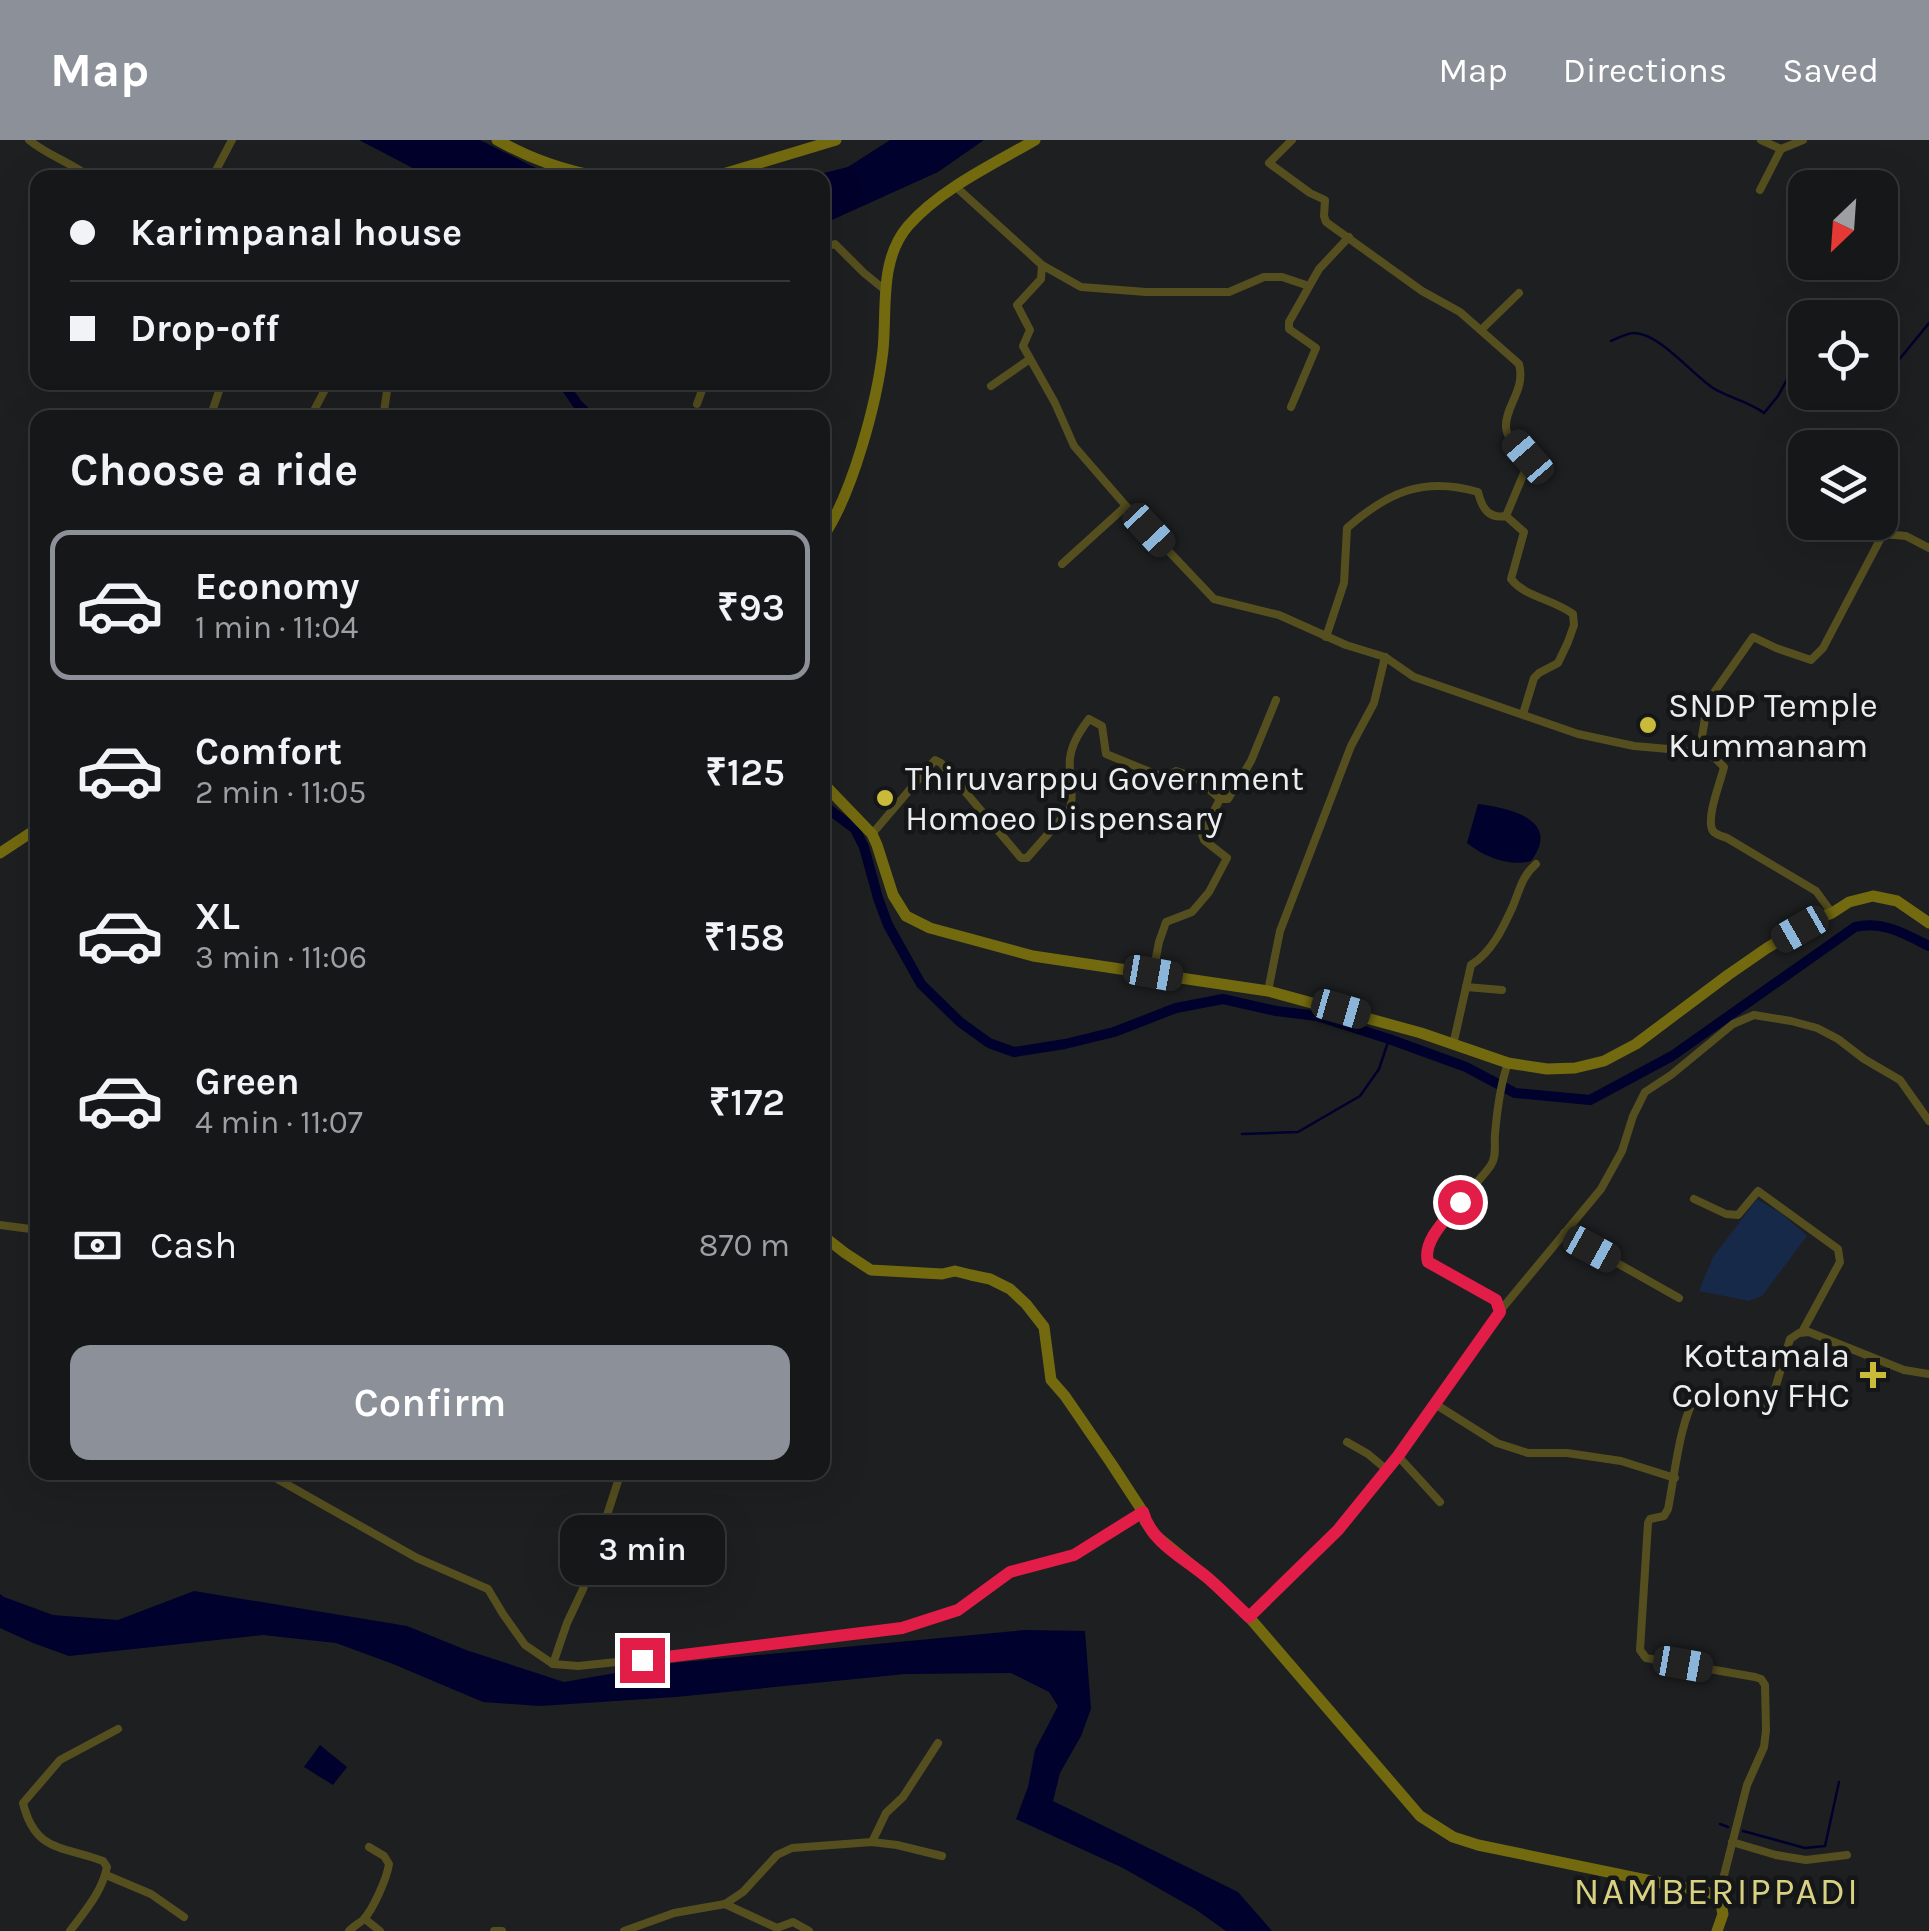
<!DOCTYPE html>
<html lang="en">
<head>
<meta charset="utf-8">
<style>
	:root { --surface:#161719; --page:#232426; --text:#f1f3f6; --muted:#9e9fa2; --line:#353638; --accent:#8c9099 }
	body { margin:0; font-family:Karla,sans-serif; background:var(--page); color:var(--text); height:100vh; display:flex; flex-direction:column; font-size:38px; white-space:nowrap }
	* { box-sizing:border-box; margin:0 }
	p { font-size:32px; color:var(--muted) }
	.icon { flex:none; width:55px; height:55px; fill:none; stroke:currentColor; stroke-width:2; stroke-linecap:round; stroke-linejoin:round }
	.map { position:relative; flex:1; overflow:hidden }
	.details { position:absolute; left:30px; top:270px; width:800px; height:1070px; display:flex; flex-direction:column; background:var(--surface); border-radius:20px; box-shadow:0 10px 40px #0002,0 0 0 2px var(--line) }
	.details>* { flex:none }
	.hud { position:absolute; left:30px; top:30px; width:800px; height:220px; border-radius:20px; box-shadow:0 10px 40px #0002,0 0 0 2px var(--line); display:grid; align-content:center; height:220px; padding:0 40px; background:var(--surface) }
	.needle { width:65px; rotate:205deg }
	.controls { position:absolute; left:1788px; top:30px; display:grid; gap:20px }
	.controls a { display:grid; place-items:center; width:110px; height:110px; border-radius:20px; background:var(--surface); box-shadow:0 10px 40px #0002,0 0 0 2px var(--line); font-size:50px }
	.end { position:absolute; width:45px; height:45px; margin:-22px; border:12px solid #e11d48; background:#fff; box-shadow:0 0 0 5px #fff }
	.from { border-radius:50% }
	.bubble { position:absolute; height:70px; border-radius:20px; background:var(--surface); box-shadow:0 10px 40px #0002,0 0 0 2px var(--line); font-size:32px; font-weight:600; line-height:70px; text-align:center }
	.car { position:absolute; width:30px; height:60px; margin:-30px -15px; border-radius:12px; box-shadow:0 0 8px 2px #0007; background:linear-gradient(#222 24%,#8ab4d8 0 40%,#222 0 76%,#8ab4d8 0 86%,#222 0) }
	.hud b { display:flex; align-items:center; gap:35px; height:95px; font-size:38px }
	.hud b+b { border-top:2px solid var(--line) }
	.hud i { width:25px; height:25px; background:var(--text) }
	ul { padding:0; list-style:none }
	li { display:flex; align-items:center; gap:30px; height:150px; margin:0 20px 15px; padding:0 20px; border:5px solid transparent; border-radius:20px }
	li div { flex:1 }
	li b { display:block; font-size:38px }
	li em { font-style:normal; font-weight:600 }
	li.active { border-color:var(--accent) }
	li>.icon { width:90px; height:90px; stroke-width:1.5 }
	h2 { padding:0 40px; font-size:45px; line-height:120px }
	.pay { display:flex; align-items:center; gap:25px; height:110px; padding:0 40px; font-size:38px }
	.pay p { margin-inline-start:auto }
	.button { display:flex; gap:20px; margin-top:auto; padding:20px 40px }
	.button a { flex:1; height:115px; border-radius:20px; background:var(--accent); color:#fff; font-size:40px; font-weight:600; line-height:115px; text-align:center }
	header { display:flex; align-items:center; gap:60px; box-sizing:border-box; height:140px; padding:0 50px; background:var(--accent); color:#fff }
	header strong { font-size:48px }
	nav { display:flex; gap:55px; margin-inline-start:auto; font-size:35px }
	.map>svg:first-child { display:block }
	.green { fill:#172949 }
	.water { fill:#00012c }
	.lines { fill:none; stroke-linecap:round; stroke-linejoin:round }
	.stream { stroke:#00012c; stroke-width:2.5 }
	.canal { stroke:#00012c; stroke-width:10 }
	.street { stroke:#554f1f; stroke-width:8 }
	.secondary { stroke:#736a10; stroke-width:11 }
	.route { stroke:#e11d48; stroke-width:12 }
	.poi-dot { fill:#c9ba3a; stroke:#141618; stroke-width:4 }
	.labels { text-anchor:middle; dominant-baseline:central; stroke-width:9; stroke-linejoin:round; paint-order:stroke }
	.poi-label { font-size:35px; fill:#ecedee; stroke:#141618; text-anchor:start }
	.neighbourhood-label { font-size:38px; letter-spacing:2.5px; fill:#d9d182; stroke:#141618 }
</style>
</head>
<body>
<header>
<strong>Map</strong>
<nav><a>Map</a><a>Directions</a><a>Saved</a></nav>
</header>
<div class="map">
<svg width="1929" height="1791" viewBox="0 0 1929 1791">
	<rect width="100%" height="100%" fill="#1e1f21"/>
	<!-- green -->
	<path class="green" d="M1757,1059L1782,1074L1807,1096L1762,1156L1749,1161L1699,1151L1713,1117Z"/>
	<!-- water -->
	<g class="water">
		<path d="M359,0H480L554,37H430Z"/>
		<path d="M890,0H984L938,32L823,84L822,38L808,37L848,27Z"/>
		<path d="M1478,664C1510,668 1562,680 1531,721C1510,727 1484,717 1467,703Z"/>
		<path d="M194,1451L407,1486L466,1510L564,1542L673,1523L1025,1490L1085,1491L1091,1569L1081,1596L1060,1633L1053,1661L1238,1752L1272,1791H1226L1195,1769L1123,1728L1016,1679L1028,1647L1035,1610L1058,1566L1049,1552L1011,1533L905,1534L676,1557L540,1566L483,1562L393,1524L336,1503L263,1495L69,1516L33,1503L0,1488V1454L4,1457L53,1475L118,1480Z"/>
		<path d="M320,1605L347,1627L333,1645L304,1627Z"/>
	</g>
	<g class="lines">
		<!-- stream -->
		<g class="stream">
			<path d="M1611,201C1618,198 1627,193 1634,193C1659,193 1692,234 1713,248C1729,258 1748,261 1764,273L1778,256L1796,223L1805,224"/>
			<path d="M1880,243L1929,183"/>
			<path d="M1242,994L1298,992L1360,956L1379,929L1389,899"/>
			<path d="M1720,1684L1728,1687"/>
			<path d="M1743,1691L1805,1708L1825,1706L1839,1642"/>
		</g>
		<!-- canal -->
		<g class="canal">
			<path d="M562,242L578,265L592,278"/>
			<path d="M822,664L855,689L864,707L878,758L888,785L921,844L960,882L989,903L1014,912L1065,904L1114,892L1176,868L1223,859L1276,871L1317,876L1389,899L1466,927L1515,953L1590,960L1672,916L1855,787C1882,780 1905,794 1929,806"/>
		</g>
		<!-- street -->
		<g class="street">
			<path d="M29,0C48,16 71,22 91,38"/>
			<path d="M1292,0L1269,23L1310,53L1325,60L1324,76L1326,82L1422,151L1460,172L1519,224C1526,250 1505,266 1506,287C1506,299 1523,311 1529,321L1506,376L1524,392L1511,439C1525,457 1553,459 1573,474L1574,485L1568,502L1558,523L1539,533L1534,538L1523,574"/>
			<path d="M1761,0L1781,9L1803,0"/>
			<path d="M212,38L232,0"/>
			<path d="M956,47L1042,125L1041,139L1017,165L1030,190L1023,206L1055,263L1074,306L1126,366L1214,459L1279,475L1346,505L1385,517L1414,537L1578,594L1634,606L1680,610L1714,617L1724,627C1721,641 1705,679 1713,691C1716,695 1722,696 1727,698L1816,751L1832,773"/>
			<path d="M1760,50L1781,9"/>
			<path d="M822,108L835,104L864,133L885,150"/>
			<path d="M1042,125L1081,147L1146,152H1229L1264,137H1282L1309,146"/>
			<path d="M1481,190L1519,153"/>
			<path d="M382,242L387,251L383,278"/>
			<path d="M552,242V243"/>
			<path d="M991,246L1030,219"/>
			<path d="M697,264L705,242"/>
			<path d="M1291,267L1316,208L1289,189V182L1319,129L1349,97"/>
			<path d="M210,278L222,242"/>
			<path d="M310,278L329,242"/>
			<path d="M1062,424L1126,366"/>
			<path d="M1326,497L1344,443L1347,388C1388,352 1424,336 1478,352C1482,368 1488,379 1506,376"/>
			<path d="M1699,614L1708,561L1753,497L1776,508L1811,520L1823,508L1883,394L1906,396L1929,408"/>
			<path d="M872,694L935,620L941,623L1021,718H1027L1070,669C1075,652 1068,635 1070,618C1072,603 1080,591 1089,579L1102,586L1106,614L1165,638L1176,631L1198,639L1220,659H1228L1251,621L1276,560"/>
			<path d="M1153,833L1159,802L1166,782L1192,772L1209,752L1227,718L1204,700L1202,694L1220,659"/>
			<path d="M1466,847L1502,850"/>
			<path d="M1268,851L1280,791L1351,606L1374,563L1385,517"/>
			<path d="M1453,905L1471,825C1492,812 1503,788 1513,766C1520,749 1522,736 1536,724"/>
			<path d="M1694,1059L1726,1074L1738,1075L1758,1051L1838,1109L1840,1122L1802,1192"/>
			<path d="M0,1085L38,1090"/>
			<path d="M1564,1093L1679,1158"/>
			<path d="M1500,1171L1601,1049L1622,1011L1633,976L1645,952L1671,935L1733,884L1754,875L1791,881L1817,888L1838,899L1864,919L1900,940L1929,981"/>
			<path d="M1435,1264L1497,1303L1528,1313H1567L1621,1321L1675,1338"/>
			<path d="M1347,1302L1368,1314L1387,1330"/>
			<path d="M1398,1316L1440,1362"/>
			<path d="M265,1332L417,1418L488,1449L503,1474L525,1505L553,1524L578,1526L734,1510L902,1489L958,1470L1010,1432L1074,1415L1143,1372"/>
			<path d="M1249,1477L1338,1390L1393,1323L1500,1171L1496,1160L1428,1122C1421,1094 1476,1048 1491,1025C1497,1016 1494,1005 1495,994C1497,971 1500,945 1508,923"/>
			<path d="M553,1524L567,1483L583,1449L621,1332"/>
			<path d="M872,1702L886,1673L903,1657L938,1603"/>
			<path d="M1732,1702L1776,1715L1806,1720L1847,1715"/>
			<path d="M106,1735L151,1754L184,1777"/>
			<path d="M1719,1755L1747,1645L1764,1607L1766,1590L1765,1545L1761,1539L1755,1537L1646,1518L1640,1510L1648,1383L1650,1379L1664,1376L1668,1369C1675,1335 1679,1281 1698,1252L1739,1257L1764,1267L1770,1265L1790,1199L1799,1193L1809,1192L1904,1230L1929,1234"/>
			<path d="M725,1764L777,1788L793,1782L809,1791"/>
			<path d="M365,1779L380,1791"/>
			<path d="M70,1791C85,1771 102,1752 107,1727L103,1721C62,1706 35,1712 23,1663L60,1620L118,1589"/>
			<path d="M349,1791C353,1787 358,1784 363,1780C373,1770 387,1738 389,1724L384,1716L369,1707"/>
			<path d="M494,1791H502"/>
			<path d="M624,1791L674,1773L725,1764L743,1752L777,1715L792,1708L872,1702L897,1705L942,1716"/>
		</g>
		<!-- secondary -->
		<g class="secondary">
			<path d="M497,0C533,20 563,30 604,38"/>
			<path d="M686,38L723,34L836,0"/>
			<path d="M822,398C852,356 877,262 883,210C887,169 879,120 908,86C940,49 994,24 1035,0"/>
			<path d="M822,642L872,694L877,705L893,755L906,776L930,788L1033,816L1268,851L1421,893L1508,923L1547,929L1575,928L1604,921L1636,904L1728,835L1767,808L1814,780L1832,773L1849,762L1873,756L1897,761L1929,783"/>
			<path d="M0,713L38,688"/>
			<path d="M822,1095L845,1113L871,1130L942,1134L955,1131L971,1135L990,1139L1010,1149L1026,1164L1044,1187L1051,1240L1065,1256L1111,1323L1143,1372L1145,1381L1154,1394L1210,1440L1249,1477L1420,1676L1453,1697L1478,1705L1719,1755L1723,1774L1717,1791"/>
		</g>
	</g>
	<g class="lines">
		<!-- route -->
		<path class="route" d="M642,1520L902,1488L958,1470L1010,1432L1074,1415L1143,1372C1151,1403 1186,1419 1209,1439C1223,1451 1235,1464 1249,1477L1338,1390L1398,1316L1500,1172L1496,1160L1428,1122C1422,1101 1447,1078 1460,1062"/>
	</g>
	<!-- markers -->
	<g class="poi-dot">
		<circle cx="1648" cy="585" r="10"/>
		<circle cx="885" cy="658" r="10"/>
		<path d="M1868 1220h10v10h10v10h-10v10h-10v-10h-10v-10h10z"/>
	</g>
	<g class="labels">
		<!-- poi labels -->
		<g class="poi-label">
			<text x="1668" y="565">SNDP Temple<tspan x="1668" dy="40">Kummanam</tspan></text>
			<text x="905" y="638">Thiruvarppu Government<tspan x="905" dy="40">Homoeo Dispensary</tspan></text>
			<text x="1850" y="1215" text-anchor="end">Kottamala<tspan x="1850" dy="40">Colony FHC</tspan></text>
		</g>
		<!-- neighbourhood labels -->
		<g class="neighbourhood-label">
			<text x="1717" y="1751">NAMBERIPPADI</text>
		</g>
	</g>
</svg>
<div class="controls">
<a><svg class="needle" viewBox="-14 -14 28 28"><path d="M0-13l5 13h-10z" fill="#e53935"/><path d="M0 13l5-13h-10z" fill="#9e9fa2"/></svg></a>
<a><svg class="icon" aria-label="locate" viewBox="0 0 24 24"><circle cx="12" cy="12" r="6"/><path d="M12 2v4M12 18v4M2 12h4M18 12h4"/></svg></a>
<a><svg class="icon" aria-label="layers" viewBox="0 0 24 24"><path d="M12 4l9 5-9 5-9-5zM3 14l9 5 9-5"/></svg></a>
</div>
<i class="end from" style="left:1460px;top:1062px"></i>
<i class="end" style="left:642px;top:1520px"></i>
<div class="bubble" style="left:560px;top:1375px;width:165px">3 min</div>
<i class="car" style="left:1528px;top:317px;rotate:319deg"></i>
<i class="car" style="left:1149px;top:390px;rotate:137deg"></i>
<i class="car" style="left:1800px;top:789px;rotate:240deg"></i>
<i class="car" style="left:1153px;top:833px;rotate:100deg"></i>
<i class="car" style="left:1341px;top:869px;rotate:106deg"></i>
<i class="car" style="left:1592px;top:1109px;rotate:119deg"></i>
<i class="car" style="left:1683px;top:1524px;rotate:100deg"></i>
<div class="hud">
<b><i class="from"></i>Karimpanal house</b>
<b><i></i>Drop-off</b>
</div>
<section class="details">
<h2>Choose a ride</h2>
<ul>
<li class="active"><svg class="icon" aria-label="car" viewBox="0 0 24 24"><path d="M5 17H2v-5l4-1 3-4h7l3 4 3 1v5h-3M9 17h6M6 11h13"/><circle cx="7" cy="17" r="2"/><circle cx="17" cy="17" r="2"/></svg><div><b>Economy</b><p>1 min · 11:04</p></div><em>₹93</em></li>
<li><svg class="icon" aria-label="car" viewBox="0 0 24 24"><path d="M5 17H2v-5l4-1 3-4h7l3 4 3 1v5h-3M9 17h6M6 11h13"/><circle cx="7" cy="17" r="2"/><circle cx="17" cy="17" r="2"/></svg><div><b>Comfort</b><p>2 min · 11:05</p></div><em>₹125</em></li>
<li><svg class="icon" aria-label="car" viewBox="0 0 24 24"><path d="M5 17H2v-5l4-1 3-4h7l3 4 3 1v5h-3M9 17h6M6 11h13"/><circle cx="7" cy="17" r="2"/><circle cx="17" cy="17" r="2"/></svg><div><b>XL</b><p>3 min · 11:06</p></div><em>₹158</em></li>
<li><svg class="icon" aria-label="car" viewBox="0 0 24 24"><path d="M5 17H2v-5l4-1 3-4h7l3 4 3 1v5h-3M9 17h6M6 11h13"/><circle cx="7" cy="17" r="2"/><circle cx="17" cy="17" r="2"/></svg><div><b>Green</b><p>4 min · 11:07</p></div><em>₹172</em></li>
</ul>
<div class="pay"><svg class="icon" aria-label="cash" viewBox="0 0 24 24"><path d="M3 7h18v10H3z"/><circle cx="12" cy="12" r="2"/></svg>Cash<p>870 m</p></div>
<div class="button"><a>Confirm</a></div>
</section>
</div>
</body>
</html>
